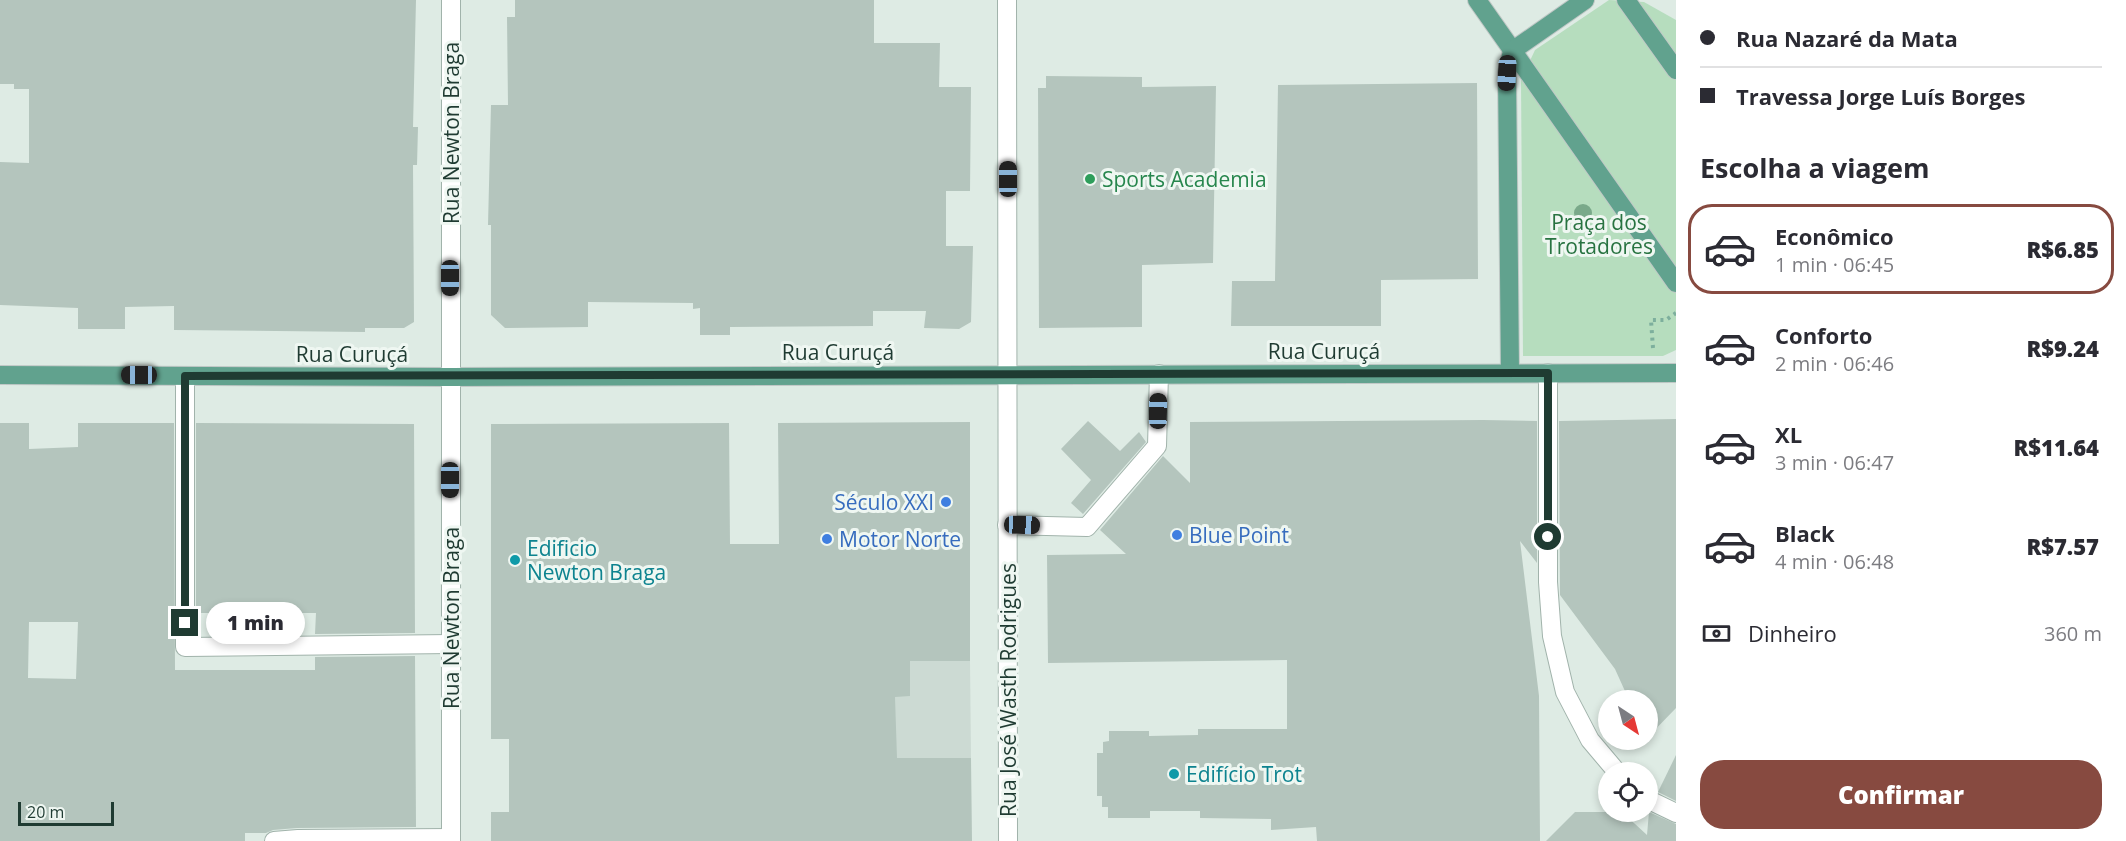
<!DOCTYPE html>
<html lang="pt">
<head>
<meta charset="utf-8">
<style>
	:root { --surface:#fff; --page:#f2f2f3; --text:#2b2b33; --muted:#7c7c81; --line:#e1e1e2; --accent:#874a40 }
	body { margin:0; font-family:"Open Sans",sans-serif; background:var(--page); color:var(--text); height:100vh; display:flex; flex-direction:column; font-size:22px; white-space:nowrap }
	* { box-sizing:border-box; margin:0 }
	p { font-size:20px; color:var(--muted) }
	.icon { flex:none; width:33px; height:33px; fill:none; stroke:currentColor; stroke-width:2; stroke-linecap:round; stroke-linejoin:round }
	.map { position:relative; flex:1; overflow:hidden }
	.panel { display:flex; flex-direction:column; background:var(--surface); width:450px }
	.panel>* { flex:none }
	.hud { display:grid; align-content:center; height:132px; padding:0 24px; background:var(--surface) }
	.needle { width:39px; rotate:144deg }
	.fabs { position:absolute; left:1598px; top:690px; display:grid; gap:12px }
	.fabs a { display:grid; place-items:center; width:60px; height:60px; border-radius:50%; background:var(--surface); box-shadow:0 3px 9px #0003; font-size:30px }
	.scale { position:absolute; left:18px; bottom:15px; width:96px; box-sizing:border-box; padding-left:6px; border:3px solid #1f3b32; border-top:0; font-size:16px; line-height:21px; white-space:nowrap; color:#1f3b32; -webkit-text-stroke:4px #eff7f2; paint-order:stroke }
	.end { position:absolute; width:27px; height:27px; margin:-14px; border:8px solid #1f3b32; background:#fff; box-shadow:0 0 0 3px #fff }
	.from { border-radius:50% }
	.bubble { position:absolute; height:42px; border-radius:21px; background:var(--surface); box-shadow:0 3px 9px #0003; font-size:20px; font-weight:800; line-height:42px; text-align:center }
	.car { position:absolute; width:18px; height:36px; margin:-18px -9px; border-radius:8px; box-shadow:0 0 4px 2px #0007; background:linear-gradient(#222 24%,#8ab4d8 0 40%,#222 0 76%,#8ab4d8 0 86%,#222 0) }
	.hud b { display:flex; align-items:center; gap:21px; height:57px; font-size:22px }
	.hud b+b { border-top:2px solid var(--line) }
	.hud i { width:15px; height:15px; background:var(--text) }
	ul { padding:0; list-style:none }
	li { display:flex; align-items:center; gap:18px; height:90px; margin:0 12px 9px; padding:0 12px; border:3px solid transparent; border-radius:24px }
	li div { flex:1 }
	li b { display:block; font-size:22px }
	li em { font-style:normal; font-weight:800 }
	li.on { border-color:var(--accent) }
	li>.icon { width:54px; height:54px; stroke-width:1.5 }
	h2 { padding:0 24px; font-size:27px; line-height:72px }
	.pay { display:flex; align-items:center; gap:15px; height:66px; padding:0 24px; font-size:22px }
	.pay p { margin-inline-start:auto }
	.button { display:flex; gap:12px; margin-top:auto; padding:12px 24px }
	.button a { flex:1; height:69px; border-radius:24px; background:var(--accent); color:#fff; font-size:24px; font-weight:800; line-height:69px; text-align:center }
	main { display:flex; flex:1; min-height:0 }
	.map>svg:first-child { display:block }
	.built { fill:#ccdad3 }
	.green { fill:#b6ddbe }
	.building { fill:#b4c5bd; fill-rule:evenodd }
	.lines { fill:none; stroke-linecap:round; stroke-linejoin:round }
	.minor-casing { stroke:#a1b3ab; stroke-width:20 }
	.major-casing { stroke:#c0c8c6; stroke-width:20 }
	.path { stroke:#7daf9d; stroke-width:4; stroke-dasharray:3 4.5; stroke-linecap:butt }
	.minor { stroke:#fff; stroke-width:18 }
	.major { stroke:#61a28e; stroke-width:18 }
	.tree { fill:#7aa98a }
	.route { stroke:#1f3b32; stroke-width:8 }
	.leisure-dot { fill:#2e9e5b; stroke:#eff7f2; stroke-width:2 }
	.shop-dot { fill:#3f7fe0; stroke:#eff7f2; stroke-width:2 }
	.culture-dot { fill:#0f9aa8; stroke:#eff7f2; stroke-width:2 }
	.labels { text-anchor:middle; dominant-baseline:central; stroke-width:6; stroke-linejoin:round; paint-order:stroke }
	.street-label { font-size:21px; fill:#1f3b32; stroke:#eff7f2 }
	.leisure-label { font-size:21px; fill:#27864d; stroke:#eff7f2; text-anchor:start }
	.park-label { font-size:21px; fill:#287341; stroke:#eff7f2 }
	.shop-label { font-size:21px; fill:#366cbe; stroke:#eff7f2; text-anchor:start }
	.culture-label { font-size:21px; fill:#0d838f; stroke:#eff7f2; text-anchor:start }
</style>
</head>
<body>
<main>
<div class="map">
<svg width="1676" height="841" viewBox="0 0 1676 841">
	<rect width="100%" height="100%" fill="#deebe4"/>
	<!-- built -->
	<path class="built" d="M875,661H970L971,758H788Z"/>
	<!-- green -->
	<path class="green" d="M1609,0L1644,2L1676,20V350L1663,356H1523L1521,80L1535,50Z"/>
	<!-- building -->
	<g class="building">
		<path d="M0,0H416L413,127H418L417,165H413L414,322L404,328H365V332L174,330V306L125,307V329H78V308L0,305V162L29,163V89H14V84H0Z"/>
		<path d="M515,0H874V43H940L939,87H971L970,191H946V246H973L971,322L959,329L924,328L926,311H873V326L730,327V335H700V308L693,309V303L588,302V327L505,328L491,315V225H488L491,105H508L507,17H515Z"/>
		<path d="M1046,76L1142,77V87L1216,86L1213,263L1142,265V327L1039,328L1038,88H1046Z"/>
		<path d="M1477,83L1478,279L1381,280V326H1231L1232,281H1275L1278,85Z"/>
		<path d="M1676,419V708L1647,738V700H1629L1615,669L1560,595L1559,421Z"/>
		<path d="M1483,420L1537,421V563L1520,541L1539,696L1540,841H1317L1316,827L1271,830V819L1200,818V811H1150V818H1108V807H1102V796H1097V753H1103V742L1109,741V731H1149V736L1198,735V729H1287V660L1048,663L1047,555L1126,554L1100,530L1163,456L1190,483V422Z"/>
		<path d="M1088,421L1120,451L1139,432L1146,442L1083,514L1071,503L1091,480L1061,449Z"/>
		<path d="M970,422V661H910V696L895,697L897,758H971L972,841H491V812H509V739H491V424L729,423L730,544H779L778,423Z"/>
		<path d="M0,423H29V449L78,447V423H174L175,670H315V657L415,656L416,827L297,828L273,830L266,833H245V841H0ZM29,622H78L76,679L28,678Z"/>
		<path d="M196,423L414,424L415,633L315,634L316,613H196Z"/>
		<path d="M1676,755V801L1658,792Z"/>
		<path d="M1575,812H1622L1647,835L1649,812L1676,824V841H1546Z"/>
	</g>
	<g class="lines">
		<!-- minor casing -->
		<g class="minor-casing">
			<g id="minor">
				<path d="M451,0V841"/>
				<path d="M1007,0L1008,841"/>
				<path d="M1548,373V582L1552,636L1565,692L1590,740L1617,772"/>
				<path d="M185,376V647L451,644"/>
				<path d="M1007,525L1087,527L1157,446L1159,374"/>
				<path d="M1647,799L1676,813"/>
				<path d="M274,841L298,839L451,838"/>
			</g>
		</g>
		<!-- major casing -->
		<g class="major-casing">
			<g id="major">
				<path d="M1477,0L1676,283"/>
				<path d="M1626,0L1676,70"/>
				<path d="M1510,373L1507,73L1512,51L1585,0"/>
				<path d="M0,375L450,377L1676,373"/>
			</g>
		</g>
		<!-- path -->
		<path class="path" d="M1653,348L1651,320H1666L1676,313"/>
		<!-- minor -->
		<use href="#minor" class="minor"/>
		<!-- major -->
		<use href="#major" class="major"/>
	</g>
	<!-- trees -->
	<circle class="tree" cx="1583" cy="213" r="9"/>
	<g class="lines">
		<!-- route -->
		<path class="route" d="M185,623V376L1548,373V537"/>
	</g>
	<!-- markers -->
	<circle class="leisure-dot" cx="1090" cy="179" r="6"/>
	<g class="shop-dot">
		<circle cx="946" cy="502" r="6"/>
		<circle cx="1177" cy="535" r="6"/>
		<circle cx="827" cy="539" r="6"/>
	</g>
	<g class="culture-dot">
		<circle cx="515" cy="560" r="6"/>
		<circle cx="1174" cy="774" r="6"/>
	</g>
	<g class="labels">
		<!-- street labels -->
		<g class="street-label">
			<text transform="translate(451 133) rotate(-90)">Rua Newton Braga</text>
			<text x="1324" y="351">Rua Curuçá</text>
			<text x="838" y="352">Rua Curuçá</text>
			<text x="352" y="354">Rua Curuçá</text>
			<text transform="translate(451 618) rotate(-90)">Rua Newton Braga</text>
			<text transform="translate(1008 690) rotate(-90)">Rua José Wasth Rodrigues</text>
		</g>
		<!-- leisure labels -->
		<g class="leisure-label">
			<text x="1102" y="179">Sports Academia</text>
		</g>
		<!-- park labels -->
		<g class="park-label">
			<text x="1599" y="222">Praça dos<tspan x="1599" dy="24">Trotadores</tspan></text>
		</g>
		<!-- shop labels -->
		<g class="shop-label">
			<text x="934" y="502" text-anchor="end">Século XXI</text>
			<text x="1189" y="535">Blue Point</text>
			<text x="839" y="539">Motor Norte</text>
		</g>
		<!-- culture labels -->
		<g class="culture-label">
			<text x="527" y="548">Edificio<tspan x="527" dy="24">Newton Braga</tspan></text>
			<text x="1186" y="774">Edifício Trot</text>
		</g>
	</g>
</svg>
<div class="fabs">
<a><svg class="needle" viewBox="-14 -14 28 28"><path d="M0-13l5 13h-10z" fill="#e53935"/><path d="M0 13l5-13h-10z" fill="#7c7c81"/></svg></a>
<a><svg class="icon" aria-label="locate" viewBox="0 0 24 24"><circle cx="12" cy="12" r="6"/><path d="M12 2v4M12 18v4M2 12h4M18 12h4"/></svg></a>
</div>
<div class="scale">20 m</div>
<i class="end from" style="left:1548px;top:537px"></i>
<i class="end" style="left:185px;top:623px"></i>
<div class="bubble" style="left:206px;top:602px;width:99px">1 min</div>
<i class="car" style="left:1507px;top:73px;rotate:183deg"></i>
<i class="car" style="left:1008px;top:179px;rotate:0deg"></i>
<i class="car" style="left:450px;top:278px;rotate:180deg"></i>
<i class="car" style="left:139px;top:375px;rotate:270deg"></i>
<i class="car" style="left:1158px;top:411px;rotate:1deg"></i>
<i class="car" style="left:450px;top:480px;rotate:180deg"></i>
<i class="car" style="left:1022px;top:525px;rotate:92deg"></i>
</div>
<section class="panel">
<div class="hud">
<b><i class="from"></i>Rua Nazaré da Mata</b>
<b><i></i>Travessa Jorge Luís Borges</b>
</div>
<h2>Escolha a viagem</h2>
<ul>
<li class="on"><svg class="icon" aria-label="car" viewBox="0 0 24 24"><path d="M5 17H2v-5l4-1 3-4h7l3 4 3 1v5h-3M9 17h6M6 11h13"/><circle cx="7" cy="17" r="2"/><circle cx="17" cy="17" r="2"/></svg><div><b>Econômico</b><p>1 min · 06:45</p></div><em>R$6.85</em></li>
<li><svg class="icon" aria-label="car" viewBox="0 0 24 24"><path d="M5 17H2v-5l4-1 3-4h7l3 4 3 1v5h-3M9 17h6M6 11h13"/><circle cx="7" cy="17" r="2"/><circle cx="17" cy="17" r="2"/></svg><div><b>Conforto</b><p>2 min · 06:46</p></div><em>R$9.24</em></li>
<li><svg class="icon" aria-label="car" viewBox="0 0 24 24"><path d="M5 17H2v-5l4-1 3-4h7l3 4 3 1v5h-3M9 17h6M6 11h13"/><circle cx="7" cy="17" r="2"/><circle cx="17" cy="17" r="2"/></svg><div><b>XL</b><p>3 min · 06:47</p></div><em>R$11.64</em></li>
<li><svg class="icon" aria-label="car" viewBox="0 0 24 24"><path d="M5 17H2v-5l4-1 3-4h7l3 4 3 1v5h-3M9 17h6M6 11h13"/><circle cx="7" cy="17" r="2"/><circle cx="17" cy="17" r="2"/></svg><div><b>Black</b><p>4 min · 06:48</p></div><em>R$7.57</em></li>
</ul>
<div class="pay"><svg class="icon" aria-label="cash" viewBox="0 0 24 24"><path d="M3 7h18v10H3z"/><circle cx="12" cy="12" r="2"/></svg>Dinheiro<p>360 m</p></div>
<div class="button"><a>Confirmar</a></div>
</section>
</main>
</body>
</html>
